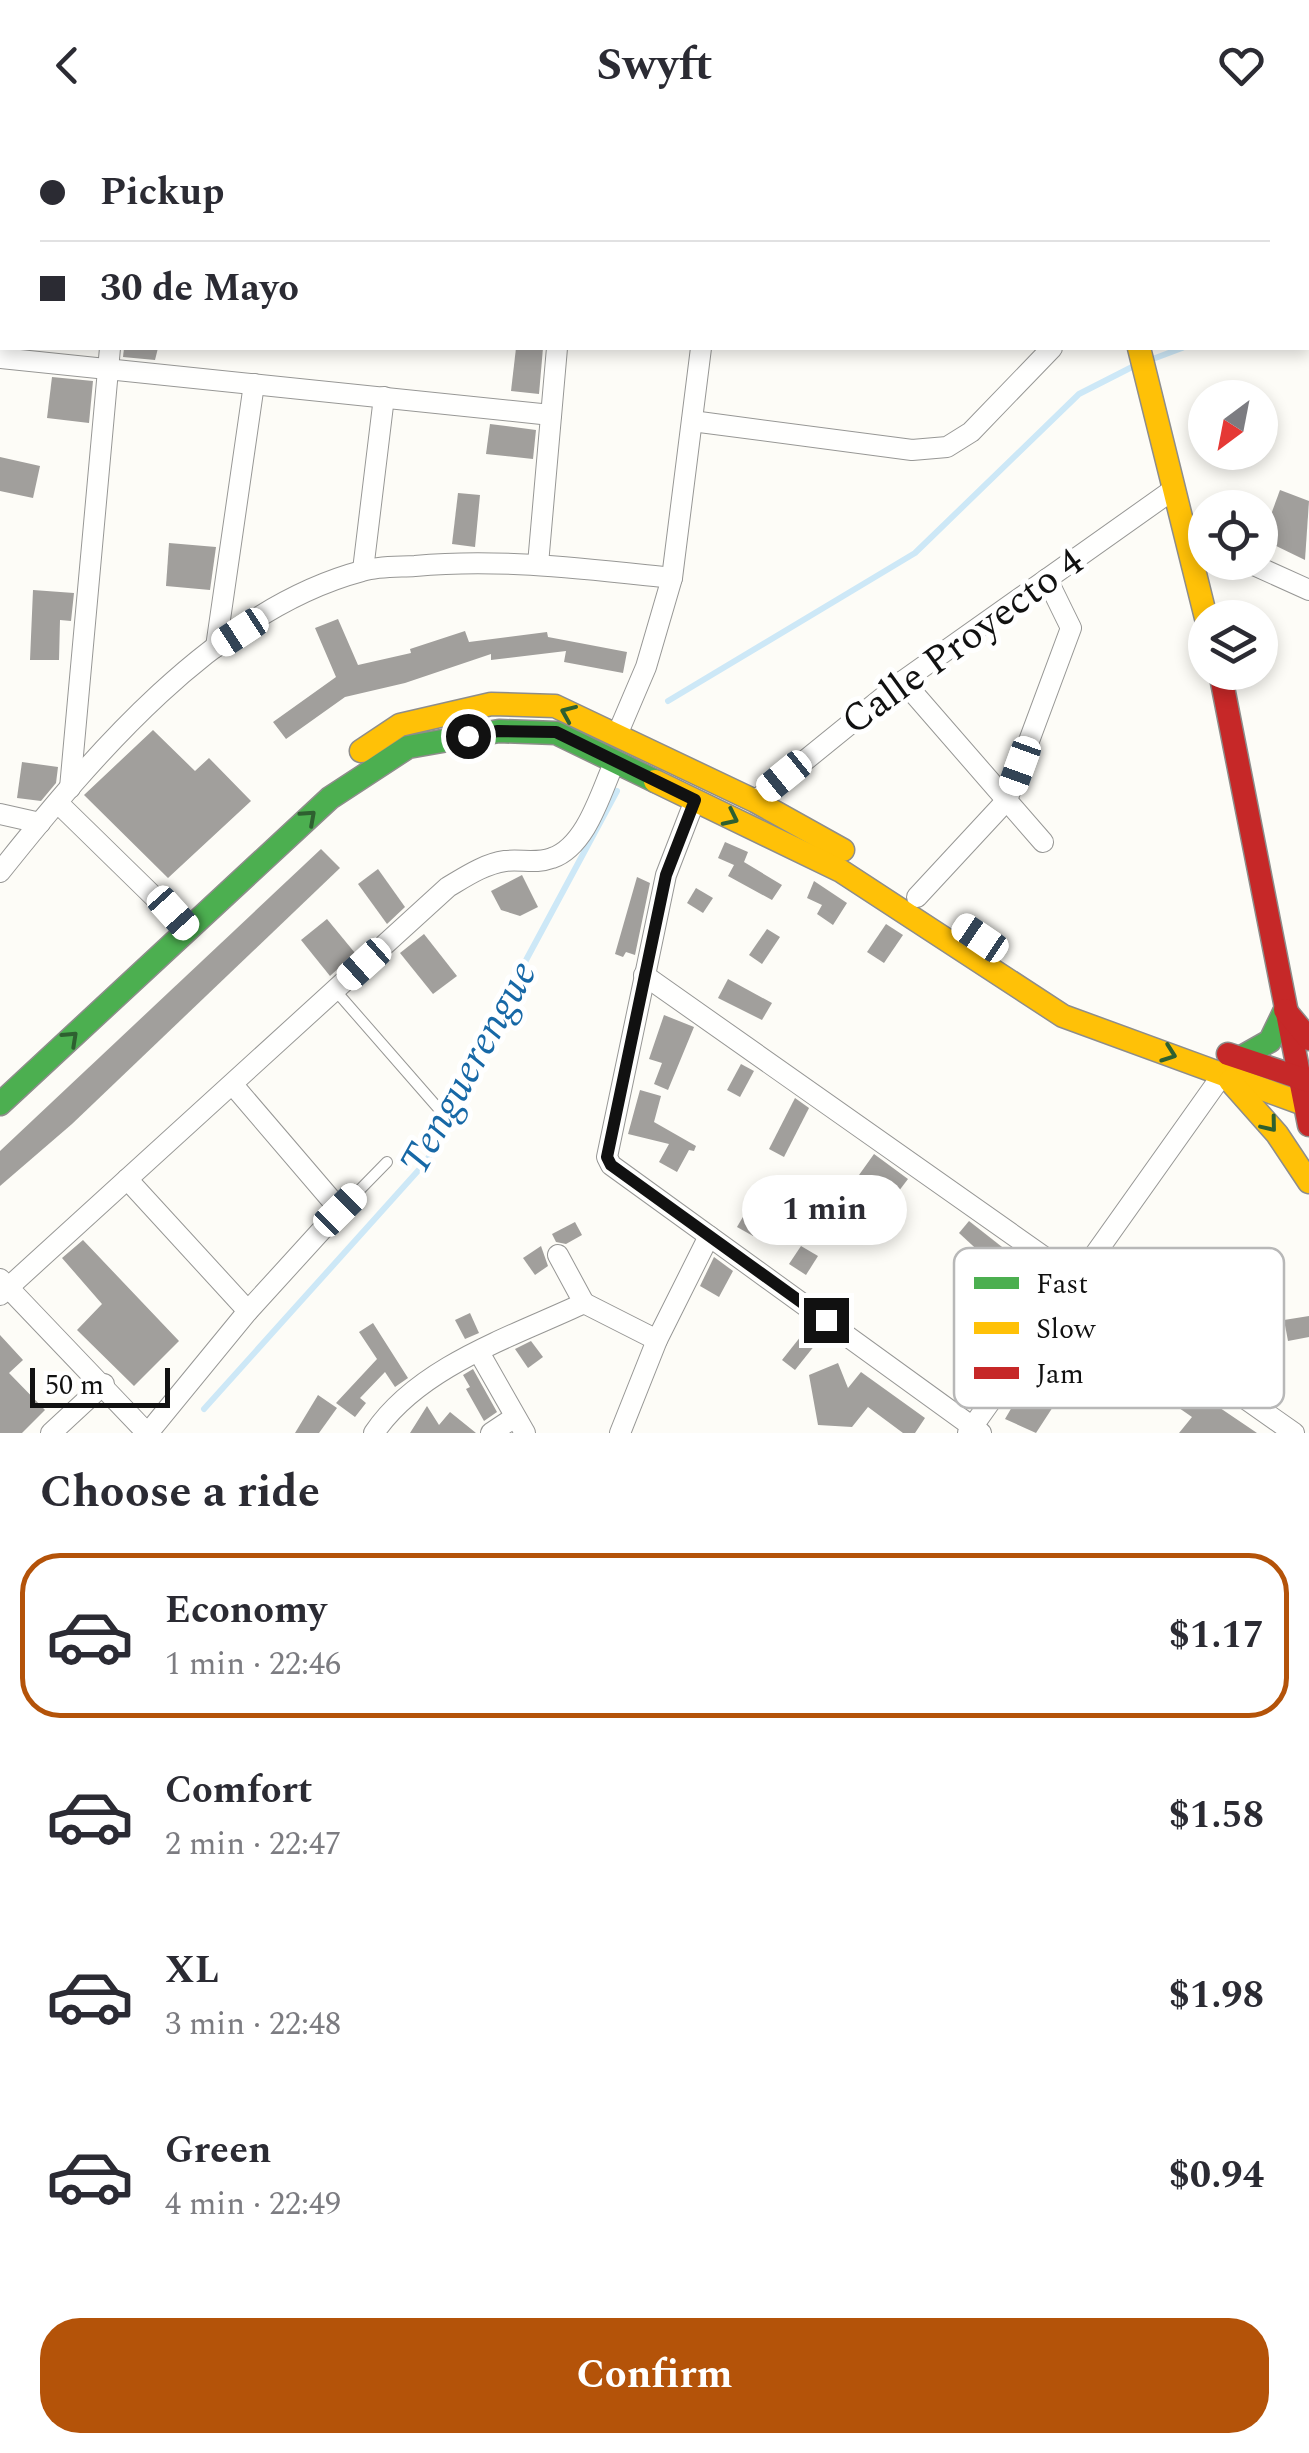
<!DOCTYPE html>
<html lang="en">
<head>
<meta charset="utf-8">
<style>
	:root { --surface:#fff; --page:#f7f7f7; --text:#2b2b33; --muted:#7c7c81; --line:#e1e1e2; --accent:#b45309 }
	body { margin:0; font-family:Spectral,serif; background:var(--page); color:var(--text); height:100vh; display:flex; flex-direction:column; font-size:38px; white-space:nowrap }
	* { box-sizing:border-box; margin:0 }
	p { font-size:32px; color:var(--muted) }
	.icon { flex:none; width:55px; height:55px; fill:none; stroke:currentColor; stroke-width:2; stroke-linecap:round; stroke-linejoin:round }
	.map { position:relative; height:1303px; overflow:hidden }
	.side { display:flex; flex-direction:column; background:var(--surface); flex:1 }
	.side>* { flex:none }
	.top-card { position:absolute; left:0px; top:0px; width:1310px; height:220px; box-shadow:0 5px 15px #0003; display:grid; align-content:center; height:220px; padding:0 40px; background:var(--surface) }
	.needle { width:65px; rotate:212deg }
	.fabs { position:absolute; left:1188px; top:250px; display:grid; gap:20px }
	.fabs a { display:grid; place-items:center; width:90px; height:90px; border-radius:50%; background:var(--surface); box-shadow:0 5px 15px #0003; font-size:50px }
	.scale { position:absolute; left:30px; bottom:25px; width:140px; box-sizing:border-box; padding-left:10px; border:5px solid #111; border-top:0; font-size:28px; line-height:35px; white-space:nowrap; color:#111; -webkit-text-stroke:8px #fff; paint-order:stroke }
	.end { position:absolute; width:45px; height:45px; margin:-22px; border:12px solid #111; background:#fff; box-shadow:0 0 0 5px #fff }
	.from { border-radius:50% }
	.bubble { position:absolute; height:70px; border-radius:35px; background:var(--surface); box-shadow:0 5px 15px #0003; font-size:32px; font-weight:700; line-height:70px; text-align:center }
	.car { position:absolute; width:30px; height:60px; margin:-30px -15px; border-radius:12px; box-shadow:0 0 8px 2px #0007; background:linear-gradient(#fff 24%,#345 0 40%,#fff 0 76%,#345 0 86%,#fff 0) }
	.top-card b { display:flex; align-items:center; gap:35px; height:95px; font-size:38px }
	.top-card b+b { border-top:2px solid var(--line) }
	.top-card i { width:25px; height:25px; background:var(--text) }
	ul { padding:0; list-style:none }
	li { display:flex; align-items:center; gap:30px; height:165px; margin:0 20px 15px; padding:0 20px; border:5px solid transparent; border-radius:40px }
	li div { flex:1 }
	li b { display:block; font-size:38px }
	li em { font-style:normal; font-weight:700 }
	li.selected { border-color:var(--accent) }
	li>.icon { width:90px; height:90px; stroke-width:1.5 }
	h2 { padding:0 40px; font-size:45px; line-height:120px }
	.primary-button { display:flex; gap:20px; margin-top:auto; padding:20px 40px }
	.primary-button a { flex:1; height:115px; border-radius:40px; background:var(--accent); color:#fff; font-size:40px; font-weight:700; line-height:115px; text-align:center }
	header { display:flex; justify-content:space-between; align-items:center; height:130px; padding:0 40px; background:var(--surface); font-size:45px; font-weight:700 }
	.map>svg:first-child { display:block }
	.lines { fill:none; stroke-linecap:round; stroke-linejoin:round }
	.stream { stroke:#cde8f7; stroke-width:6 }
	.building { fill:#a19f9c }
	.lane-casing { stroke:#979795; stroke-width:12 }
	.street-casing { stroke:#979795; stroke-width:22 }
	.fast-casing { stroke:#8e8d8b; stroke-width:25 }
	.slow-casing { stroke:#8e8d8b; stroke-width:25 }
	.jam-casing { stroke:#8e8d8b; stroke-width:25 }
	.lane { stroke:#fffffe; stroke-width:10 }
	.street { stroke:#fffffe; stroke-width:20 }
	.fast { stroke:#4caf50; stroke-width:22 }
	.slow { stroke:#ffc107; stroke-width:22 }
	.jam { stroke:#c62828; stroke-width:22 }
	.oneway { stroke:#2e6030 }
	.route { stroke:#111; stroke-width:12 }
	.labels { text-anchor:middle; dominant-baseline:central; stroke-width:10; stroke-linejoin:round; paint-order:stroke }
	.street-label { font-size:40px; fill:#111; stroke:#fff }
	.water-label { font-size:42px; font-style:italic; fill:#1768a6; stroke:#fff }
	.key { fill:#fff; stroke:#b8b8b8; stroke-width:2.5 }
	.key-label { font-size:28px; fill:#111 }
</style>
</head>
<body>
<header><svg class="icon" aria-label="back" viewBox="0 0 24 24"><path d="M15 5l-7 7 7 7"/></svg>Swyft<svg class="icon" aria-label="heart" viewBox="0 0 24 24"><path d="M12 20l-8-8c-3-5 5-10 8-4 3-6 11-1 8 4z"/></svg></header>
<div class="map">
<svg width="1309" height="1303" viewBox="0 0 1309 1303">
	<rect width="100%" height="100%" fill="#fdfcf7"/>
	<g class="lines">
		<!-- stream -->
		<g class="stream">
			<path d="M1308,141L1309,139"/>
			<path d="M1150,230L1182,218"/>
			<path d="M668,571L915,423L1079,264L1134,236"/>
			<path d="M204,1279L425,1033L445,1001L511,858L617,661"/>
		</g>
	</g>
	<!-- building -->
	<g class="building">
		<path d="M124,218H158L155,230L123,227Z"/>
		<path d="M516,218H543L539,264L511,261Z"/>
		<path d="M52,247L93,251L89,293L47,288Z"/>
		<path d="M490,294L536,300L533,329L486,324Z"/>
		<path d="M0,327L40,336L33,368L0,361Z"/>
		<path d="M1280,360L1309,371L1305,430L1262,409Z"/>
		<path d="M458,363L480,365L475,417L452,414Z"/>
		<path d="M169,413L216,417L210,460L166,456Z"/>
		<path d="M33,460L74,463L71,491L60,490L59,530H30Z"/>
		<path d="M338,489L358,535L411,523L410,519L465,501L469,512L547,502L548,507L627,522L623,543L564,532L566,521L491,530V524L405,553L345,567L286,609L273,592L336,547L315,498Z"/>
		<path d="M153,600L195,641L209,628L251,671L168,748L84,665Z"/>
		<path d="M22,632L58,637L56,653L41,671L17,668Z"/>
		<path d="M725,712L748,722L744,732L782,755L772,770L728,746L734,735L718,728Z"/>
		<path d="M321,719L340,738L72,994L0,1056V1021Z"/>
		<path d="M378,739L405,777L387,794L358,754Z"/>
		<path d="M522,745L538,777L520,786L501,780L491,761Z"/>
		<path d="M637,747L650,753L635,825L626,822L623,827L615,824Z"/>
		<path d="M814,751L847,773L833,795L817,784L822,775L807,768Z"/>
		<path d="M696,758L713,768L703,783L687,773Z"/>
		<path d="M327,789L355,823L330,846L301,810Z"/>
		<path d="M886,794L903,805L884,833L867,822Z"/>
		<path d="M767,799L780,807L762,834L749,825Z"/>
		<path d="M424,804L457,846L433,864L400,823Z"/>
		<path d="M728,849L772,873L762,890L718,868Z"/>
		<path d="M664,885L694,897L668,960L654,954L662,933L649,929Z"/>
		<path d="M741,934L754,941L740,967L727,960Z"/>
		<path d="M640,960L661,966L654,992L696,1016L694,1021L689,1020L677,1042L659,1032L669,1014L628,1004Z"/>
		<path d="M795,968L809,978L784,1027L769,1019Z"/>
		<path d="M874,1024L908,1049L892,1070L880,1061L862,1087L848,1077L867,1051L859,1045Z"/>
		<path d="M758,1061L773,1070L753,1106L737,1097Z"/>
		<path d="M969,1091L1025,1135L1012,1152L959,1103Z"/>
		<path d="M575,1092L582,1105L566,1114L556,1112L552,1104Z"/>
		<path d="M83,1110L179,1211L134,1256L77,1200L102,1174L62,1128Z"/>
		<path d="M541,1116L548,1136L535,1145L523,1128Z"/>
		<path d="M801,1116L818,1126L806,1145L789,1134Z"/>
		<path d="M714,1127L733,1141L719,1167L700,1156Z"/>
		<path d="M1083,1182L1125,1208L1113,1228L1094,1216L1079,1245L1075,1243L1036,1303L1005,1289L1036,1236L1042,1240L1058,1208L1065,1212Z"/>
		<path d="M470,1183L479,1203L465,1209L455,1190Z"/>
		<path d="M1309,1186V1207L1288,1211L1284,1190Z"/>
		<path d="M373,1193L408,1248L395,1257L385,1242L360,1268L366,1273L355,1287L336,1273L377,1229L359,1202Z"/>
		<path d="M809,1196L823,1205L795,1240L782,1230Z"/>
		<path d="M0,1205L23,1230L9,1243L45,1280L22,1303H0Z"/>
		<path d="M531,1211L543,1227L528,1238L515,1219Z"/>
		<path d="M838,1233L848,1258L861,1242L925,1288L915,1303H903L868,1277L852,1297L818,1295L809,1245Z"/>
		<path d="M473,1239L497,1282L484,1291L466,1259L470,1257L463,1245Z"/>
		<path d="M1179,1247L1192,1259L1257,1303H1179L1192,1287L1166,1269Z"/>
		<path d="M318,1265L337,1278L319,1303H295Z"/>
		<path d="M427,1276L439,1295L450,1282L476,1303H410Z"/>
	</g>
	<g class="lines">
		<!-- lane casing -->
		<g class="lane-casing">
			<g id="lane">
				<path d="M335,860L438,978"/>
				<path d="M340,1080L387,1032"/>
			</g>
		</g>
		<!-- street casing -->
		<g class="street-casing">
			<g id="street">
				<path d="M512,0L534,2"/>
				<path d="M130,2V0"/>
				<path d="M575,2V0"/>
				<path d="M0,88H2"/>
				<path d="M0,228L551,285"/>
				<path d="M692,291L912,320L947,317L971,302L1052,218"/>
				<path d="M1247,432L1309,460"/>
				<path d="M538,434L557,218"/>
				<path d="M363,440L384,267"/>
				<path d="M216,517L254,254"/>
				<path d="M903,551L1043,712"/>
				<path d="M617,605L646,537L672,448L701,218"/>
				<path d="M70,658L110,218"/>
				<path d="M695,670L666,745L607,1027L611,1035L981,1303"/>
				<path d="M755,671L903,551L1174,359"/>
				<path d="M58,673L187,799"/>
				<path d="M0,684L40,693"/>
				<path d="M0,742C91,628 215,480 362,441C378,436 398,437 415,436C501,428 586,439 672,448"/>
				<path d="M917,767L1007,670L1071,498L1047,449"/>
				<path d="M644,845L1294,1303"/>
				<path d="M127,1049L248,1181"/>
				<path d="M558,1125L584,1173"/>
				<path d="M0,1149L147,1303"/>
				<path d="M0,1165L448,757C465,747 484,734 505,731C521,729 536,734 552,728C587,716 601,661 615,631"/>
				<path d="M480,1224L525,1303"/>
				<path d="M51,1303L104,1254"/>
				<path d="M148,1303L248,1181L340,1080L233,955"/>
				<path d="M374,1303C419,1236 514,1206 584,1173L657,1210"/>
				<path d="M491,1303L515,1287"/>
				<path d="M620,1303L657,1210L709,1106"/>
				<path d="M968,1303L1223,944"/>
			</g>
		</g>
		<!-- fast casing -->
		<g class="fast-casing">
			<g id="fast">
				<path d="M1240,928L1270,911L1285,880"/>
				<path d="M0,974L330,668L408,617L499,601L556,603L655,651"/>
			</g>
		</g>
		<!-- slow casing -->
		<g class="slow-casing">
			<g id="slow">
				<path d="M1106,0V2"/>
				<path d="M1139,218L1206,488"/>
				<path d="M361,621L400,595L491,574L555,576L755,671L843,720"/>
				<path d="M655,651L841,741L1063,886L1309,976"/>
				<path d="M1230,951L1277,1004L1309,1052"/>
			</g>
		</g>
		<!-- jam casing -->
		<g class="jam-casing">
			<g id="jam">
				<path d="M1220,542L1309,995"/>
				<path d="M1285,880L1309,909"/>
				<path d="M1228,924L1309,951"/>
			</g>
		</g>
		<!-- lane -->
		<use href="#lane" class="lane"/>
		<!-- street -->
		<use href="#street" class="street"/>
		<!-- fast -->
		<use href="#fast" class="fast"/>
		<!-- slow -->
		<use href="#slow" class="slow"/>
		<!-- jam -->
		<use href="#jam" class="jam"/>
	</g>
	<!-- one-way arrows -->
	<defs><path id="oneway-chevron" d="M-2-3.5L2.5 0L-2 3.5" fill="none" stroke-width="1.6" stroke-linecap="round" stroke-linejoin="round" transform="scale(2.5)"/></defs>
	<g class="oneway">
		<use href="#oneway-chevron" transform="translate(568 583) rotate(-157)"/>
		<use href="#oneway-chevron" transform="translate(309 687) rotate(-42)"/>
		<use href="#oneway-chevron" transform="translate(731 688) rotate(26)"/>
		<use href="#oneway-chevron" transform="translate(71 908) rotate(-43)"/>
		<use href="#oneway-chevron" transform="translate(1169 924) rotate(20)"/>
		<use href="#oneway-chevron" transform="translate(1270 995) rotate(51)"/>
	</g>
	<g class="lines">
		<!-- route -->
		<path class="route" d="M468,606L498,601L556,602L695,670L666,745L607,1027L611,1035L826,1190"/>
	</g>
	<g class="labels">
		<!-- street labels -->
		<g class="street-label">
			<text transform="translate(963 512) rotate(-36)">Calle Proyecto 4</text>
		</g>
		<!-- water labels -->
		<g class="water-label">
			<text transform="translate(469 938) rotate(-61)">Tenguerengue</text>
		</g>
	</g>
	<!-- legend -->
	<rect x="954" y="1118" width="330" height="160" rx="15" class="key"/>
	<rect x="974" y="1147" width="45" height="12" fill="#4caf50"/>
	<rect x="974" y="1192" width="45" height="12" fill="#ffc107"/>
	<rect x="974" y="1237" width="45" height="12" fill="#c62828"/>
	<g class="key-label">
		<text x="1036" y="1163">Fast</text>
		<text x="1036" y="1208">Slow</text>
		<text x="1036" y="1253">Jam</text>
	</g>
</svg>
<div class="fabs">
<a><svg class="needle" viewBox="-14 -14 28 28"><path d="M0-13l5 13h-10z" fill="#e53935"/><path d="M0 13l5-13h-10z" fill="#7c7c81"/></svg></a>
<a><svg class="icon" aria-label="locate" viewBox="0 0 24 24"><circle cx="12" cy="12" r="6"/><path d="M12 2v4M12 18v4M2 12h4M18 12h4"/></svg></a>
<a><svg class="icon" aria-label="layers" viewBox="0 0 24 24"><path d="M12 4l9 5-9 5-9-5zM3 14l9 5 9-5"/></svg></a>
</div>
<div class="scale">50 m</div>
<i class="end from" style="left:468px;top:606px"></i>
<i class="end" style="left:826px;top:1190px"></i>
<div class="bubble" style="left:742px;top:1045px;width:165px">1 min</div>
<i class="car" style="left:240px;top:502px;rotate:237deg"></i>
<i class="car" style="left:1020px;top:636px;rotate:200deg"></i>
<i class="car" style="left:784px;top:646px;rotate:231deg"></i>
<i class="car" style="left:173px;top:783px;rotate:138deg"></i>
<i class="car" style="left:980px;top:808px;rotate:304deg"></i>
<i class="car" style="left:364px;top:834px;rotate:228deg"></i>
<i class="car" style="left:340px;top:1080px;rotate:45deg"></i>
<div class="top-card">
<b><i class="from"></i>Pickup</b>
<b><i></i>30 de Mayo</b>
</div>
</div>
<section class="side">
<h2>Choose a ride</h2>
<ul>
<li class="selected"><svg class="icon" aria-label="car" viewBox="0 0 24 24"><path d="M5 17H2v-5l4-1 3-4h7l3 4 3 1v5h-3M9 17h6M6 11h13"/><circle cx="7" cy="17" r="2"/><circle cx="17" cy="17" r="2"/></svg><div><b>Economy</b><p>1 min · 22:46</p></div><em>$1.17</em></li>
<li><svg class="icon" aria-label="car" viewBox="0 0 24 24"><path d="M5 17H2v-5l4-1 3-4h7l3 4 3 1v5h-3M9 17h6M6 11h13"/><circle cx="7" cy="17" r="2"/><circle cx="17" cy="17" r="2"/></svg><div><b>Comfort</b><p>2 min · 22:47</p></div><em>$1.58</em></li>
<li><svg class="icon" aria-label="car" viewBox="0 0 24 24"><path d="M5 17H2v-5l4-1 3-4h7l3 4 3 1v5h-3M9 17h6M6 11h13"/><circle cx="7" cy="17" r="2"/><circle cx="17" cy="17" r="2"/></svg><div><b>XL</b><p>3 min · 22:48</p></div><em>$1.98</em></li>
<li><svg class="icon" aria-label="car" viewBox="0 0 24 24"><path d="M5 17H2v-5l4-1 3-4h7l3 4 3 1v5h-3M9 17h6M6 11h13"/><circle cx="7" cy="17" r="2"/><circle cx="17" cy="17" r="2"/></svg><div><b>Green</b><p>4 min · 22:49</p></div><em>$0.94</em></li>
</ul>
<div class="primary-button"><a>Confirm</a></div>
</section>
</body>
</html>
